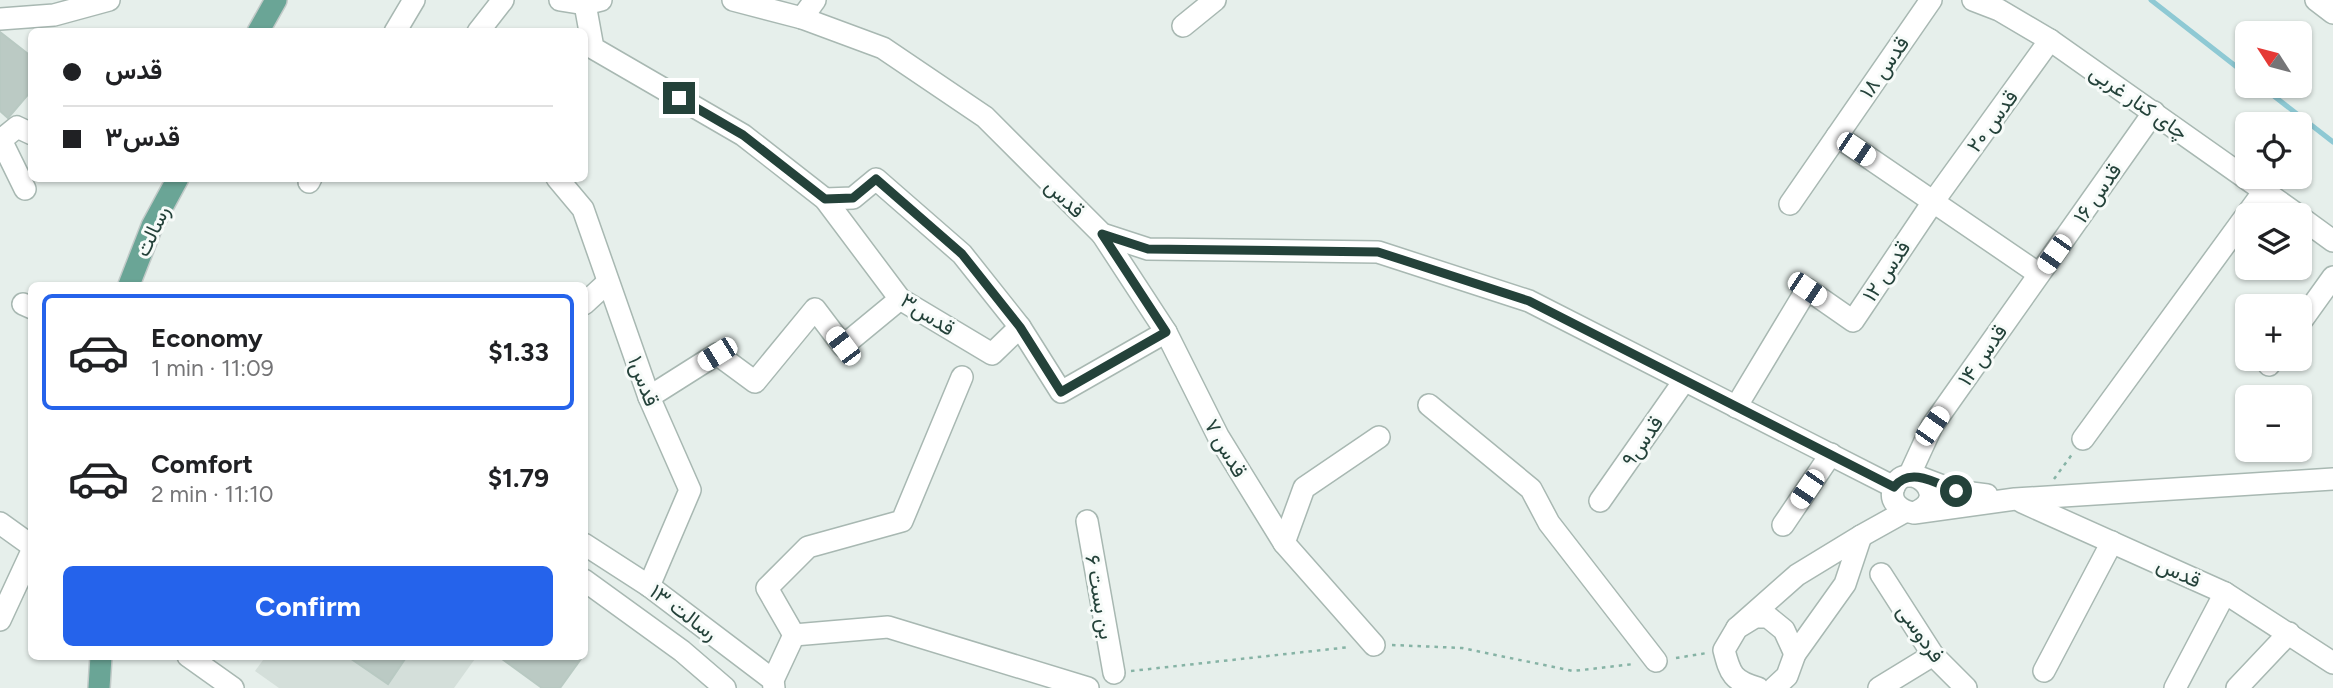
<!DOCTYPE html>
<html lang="en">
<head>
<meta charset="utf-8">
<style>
	:root { --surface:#fff; --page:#f2f2f2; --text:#202124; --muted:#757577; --line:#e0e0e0; --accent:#2563eb }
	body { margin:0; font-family:Figtree,Vazirmatn,sans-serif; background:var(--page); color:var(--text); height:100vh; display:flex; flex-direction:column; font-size:26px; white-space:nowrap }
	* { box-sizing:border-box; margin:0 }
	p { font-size:23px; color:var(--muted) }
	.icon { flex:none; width:38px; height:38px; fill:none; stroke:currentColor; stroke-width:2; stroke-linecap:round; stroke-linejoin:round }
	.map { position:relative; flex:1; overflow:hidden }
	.panel { position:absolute; left:28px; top:282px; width:560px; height:378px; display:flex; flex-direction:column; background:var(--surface); border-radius:10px; box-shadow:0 2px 5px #0004 }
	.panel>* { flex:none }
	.banner { position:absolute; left:28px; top:28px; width:560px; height:154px; border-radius:10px; box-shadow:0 2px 5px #0004; display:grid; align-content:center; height:154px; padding:0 35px; background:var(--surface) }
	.needle { width:46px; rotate:306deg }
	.tools { position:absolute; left:2235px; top:21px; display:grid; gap:14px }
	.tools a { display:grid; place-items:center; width:77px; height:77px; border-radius:10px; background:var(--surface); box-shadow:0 2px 5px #0004; font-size:35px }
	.end { position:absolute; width:32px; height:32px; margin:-16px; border:9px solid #24423a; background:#fff; box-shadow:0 0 0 4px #fff }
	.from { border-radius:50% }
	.car { position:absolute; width:21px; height:42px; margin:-21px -10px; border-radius:9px; box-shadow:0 0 5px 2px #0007; background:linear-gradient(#fff 24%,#345 0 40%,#fff 0 76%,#345 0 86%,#fff 0) }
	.banner b { display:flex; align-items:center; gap:24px; height:66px; font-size:26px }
	.banner b+b { border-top:2px solid var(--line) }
	.banner i { width:18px; height:18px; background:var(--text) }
	ul { padding:12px 0 0; list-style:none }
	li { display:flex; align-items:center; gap:21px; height:116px; margin:0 14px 10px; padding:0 21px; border:4px solid transparent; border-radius:10px }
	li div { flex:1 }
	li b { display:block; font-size:26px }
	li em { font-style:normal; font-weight:700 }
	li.on { border-color:var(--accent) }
	li>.icon { width:63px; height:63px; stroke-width:1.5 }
	.cta { display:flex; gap:14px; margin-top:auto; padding:14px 35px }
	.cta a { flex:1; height:80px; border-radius:10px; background:var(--accent); color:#fff; font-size:28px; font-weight:700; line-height:80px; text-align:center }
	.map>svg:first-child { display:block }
	.built { fill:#d4dfda }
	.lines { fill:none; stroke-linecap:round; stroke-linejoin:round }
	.stream { stroke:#8ec9d4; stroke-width:5 }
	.building { fill:#bbcac4; stroke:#b8c9c2; stroke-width:2 }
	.minor-casing { stroke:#a8b8b2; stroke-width:24 }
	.major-casing { stroke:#c2cac8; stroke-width:24 }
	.path { stroke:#86b3a5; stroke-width:2.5; stroke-dasharray:3.5 5; stroke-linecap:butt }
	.minor { stroke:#fff; stroke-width:21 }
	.major { stroke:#6aa596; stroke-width:21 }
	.route { stroke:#24423a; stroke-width:9 }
	.labels { text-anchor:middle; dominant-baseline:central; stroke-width:6; stroke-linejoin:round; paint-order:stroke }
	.street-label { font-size:21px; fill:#24423a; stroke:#f7fbf9 }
</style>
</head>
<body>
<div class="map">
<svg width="2333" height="688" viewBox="0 0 2333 688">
	<rect width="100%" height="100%" fill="#e6efeb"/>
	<!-- built -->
	<path class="built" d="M266,656H477L454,688H279L255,671Z"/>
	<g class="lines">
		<!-- stream -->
		<g class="stream">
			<path d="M2151,0L2247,75"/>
			<path d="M2261,86L2333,142"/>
		</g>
	</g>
	<!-- building -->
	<g class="building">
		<path d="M0,32L32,57V90L8,118L0,111Z"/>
		<path d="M347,656H407L388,684Z"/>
		<path d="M498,656H583L560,688H542Z"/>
	</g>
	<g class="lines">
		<!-- minor casing -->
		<g class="minor-casing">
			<g id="minor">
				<path d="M560,0L585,4L601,0"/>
				<path d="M733,0L802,18L883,48L985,117L1102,234L1148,249L1378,252L1529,301L1894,487"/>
				<path d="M1973,0L1999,10L2050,40L2298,215"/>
				<path d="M2316,0L2333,13"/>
				<path d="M585,4L593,48L743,135L825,199L900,299L992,354L1020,327"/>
				<path d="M802,18L815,0"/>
				<path d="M0,19L54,15L109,0"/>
				<path d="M1183,26L1215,0"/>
				<path d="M395,32L414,0"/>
				<path d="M478,32L503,0"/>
				<path d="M1837,136L2039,274"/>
				<path d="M0,138L25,189"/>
				<path d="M1,140L17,127L32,134"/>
				<path d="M557,178L583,209L649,397L690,490L649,586"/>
				<path d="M309,182L311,178"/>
				<path d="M825,199L853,198L876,179L962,254L1020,327L1061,392L1166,332"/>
				<path d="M1790,204L1931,0"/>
				<path d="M2300,217L2333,241"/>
				<path d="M1102,234L1166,332L1218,436L1284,543L1374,645"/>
				<path d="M23,304L32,308"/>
				<path d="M584,304L608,282"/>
				<path d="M2300,323L2333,277"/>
				<path d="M2269,365L2273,359"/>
				<path d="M649,397L717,354L755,382L815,309L843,346L900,299"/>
				<path d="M1429,405L1531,489L1549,523L1656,661"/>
				<path d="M1736,407L1807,289L1853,321L1933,202L2050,40"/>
				<path d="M2083,439L2264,191"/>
				<path d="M1909,476L1932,426L2154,112"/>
				<path d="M1919,477L1956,491L1987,495"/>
				<path d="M1600,501L1684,381"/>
				<path d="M2022,502L2225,593L2333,663"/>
				<path d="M1914,513C1955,497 1907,456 1894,487C1888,502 1901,511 1914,513L2015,499L2333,479"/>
				<path d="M1087,521L1114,673"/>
				<path d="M0,523L32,546"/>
				<path d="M1783,525L1831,454"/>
				<path d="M1861,536L1904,512"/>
				<path d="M1284,543L1304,488L1379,437"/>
				<path d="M584,544L649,586L773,680L774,688"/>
				<path d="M1881,574L1933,655L1966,688"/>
				<path d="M584,580L682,651L725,688"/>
				<path d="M0,620L32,551"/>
				<path d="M1737,628L1797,575L1861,536L1845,584L1795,654L1787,676L1774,688"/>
				<path d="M794,635L767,588L808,547L902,521L962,377"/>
				<path d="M188,656L233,688"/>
				<path d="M2044,671L2112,542"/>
				<path d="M773,680L794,635L888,627L1088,688"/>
				<path d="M1758,688C1733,681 1730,674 1724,650L1737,628L1755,617H1768L1784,630L1795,654"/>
				<path d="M1879,688L1933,655"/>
				<path d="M2175,688L2225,593"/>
				<path d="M2237,688L2289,633"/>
			</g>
		</g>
		<!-- major casing -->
		<g class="major-casing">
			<g id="major">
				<path d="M258,32L276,0"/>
				<path d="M129,285L152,226L178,178"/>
				<path d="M99,688L101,656"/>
			</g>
		</g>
		<!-- path -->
		<g class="path">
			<path d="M2054,479L2073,453"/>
			<path d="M1392,645L1462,648L1573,671L1634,664"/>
			<path d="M1676,658L1707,653"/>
			<path d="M1131,671L1350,647"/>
		</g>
		<!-- minor -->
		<use href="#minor" class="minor"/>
		<!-- major -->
		<use href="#major" class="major"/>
	</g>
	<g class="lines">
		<!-- route -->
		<path class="route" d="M679,98L743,135L825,199L853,198L876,179L962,254L1020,327L1061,392L1166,332L1102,234L1148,249L1378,252L1403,260L1529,301L1894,487C1910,466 1936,483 1956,491"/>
	</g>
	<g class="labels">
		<!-- street labels -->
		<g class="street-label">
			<text transform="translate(1884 67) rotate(-55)">قدس ۱۸</text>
			<text transform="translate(2139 102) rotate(35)">چای کنار غربی</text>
			<text transform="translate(1992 121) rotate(-54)">قدس ۲۰</text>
			<text transform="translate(2097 193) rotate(-55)">قدس ۱۶</text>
			<text transform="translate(1065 198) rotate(44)">قدس</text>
			<text transform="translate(152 231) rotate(-65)">رسالت</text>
			<text transform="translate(1886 271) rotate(-56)">قدس ۱۲</text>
			<text transform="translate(928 314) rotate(33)">قدس۳</text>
			<text transform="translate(1982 355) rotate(-55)">قدس ۱۴</text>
			<text transform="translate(644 381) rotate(69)">قدس۱</text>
			<text transform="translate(1642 441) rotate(-55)">قدس۹</text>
			<text transform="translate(1226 448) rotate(60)">قدس ۷</text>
			<text transform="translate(2179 572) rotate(24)">قدس</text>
			<text transform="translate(1100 597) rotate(80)">بن بست ۶</text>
			<text transform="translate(684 612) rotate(37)">رسالت ۱۳</text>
			<text transform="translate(1921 633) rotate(55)">فردوسی</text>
		</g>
	</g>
</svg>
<div class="tools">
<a><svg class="needle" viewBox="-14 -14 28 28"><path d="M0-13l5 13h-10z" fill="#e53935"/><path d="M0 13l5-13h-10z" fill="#757577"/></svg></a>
<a><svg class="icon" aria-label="locate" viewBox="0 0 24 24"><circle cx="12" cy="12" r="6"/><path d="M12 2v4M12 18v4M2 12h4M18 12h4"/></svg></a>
<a><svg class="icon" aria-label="layers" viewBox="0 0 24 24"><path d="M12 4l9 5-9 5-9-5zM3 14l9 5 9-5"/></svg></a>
<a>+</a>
<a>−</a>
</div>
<i class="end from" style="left:1956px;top:491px"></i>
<i class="end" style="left:679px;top:98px"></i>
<i class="car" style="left:1856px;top:149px;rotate:124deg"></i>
<i class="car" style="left:2054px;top:254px;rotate:215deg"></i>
<i class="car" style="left:1807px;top:289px;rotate:124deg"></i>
<i class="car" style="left:843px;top:346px;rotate:323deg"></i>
<i class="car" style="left:717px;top:354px;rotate:238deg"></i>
<i class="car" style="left:1932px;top:426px;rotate:35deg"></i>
<i class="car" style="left:1807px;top:489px;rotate:214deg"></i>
<div class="banner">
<b><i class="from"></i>قدس</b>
<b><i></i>قدس۳</b>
</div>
<section class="panel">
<ul>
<li class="on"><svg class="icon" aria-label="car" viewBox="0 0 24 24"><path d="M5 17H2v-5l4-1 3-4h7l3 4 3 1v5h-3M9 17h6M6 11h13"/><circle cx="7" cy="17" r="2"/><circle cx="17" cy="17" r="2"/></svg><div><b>Economy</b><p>1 min · 11:09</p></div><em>$1.33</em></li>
<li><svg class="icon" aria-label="car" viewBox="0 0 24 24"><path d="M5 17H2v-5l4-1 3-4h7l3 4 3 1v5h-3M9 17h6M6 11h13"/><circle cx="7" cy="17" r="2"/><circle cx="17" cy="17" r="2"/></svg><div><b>Comfort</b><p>2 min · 11:10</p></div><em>$1.79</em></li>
</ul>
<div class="cta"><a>Confirm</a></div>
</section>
</div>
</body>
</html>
